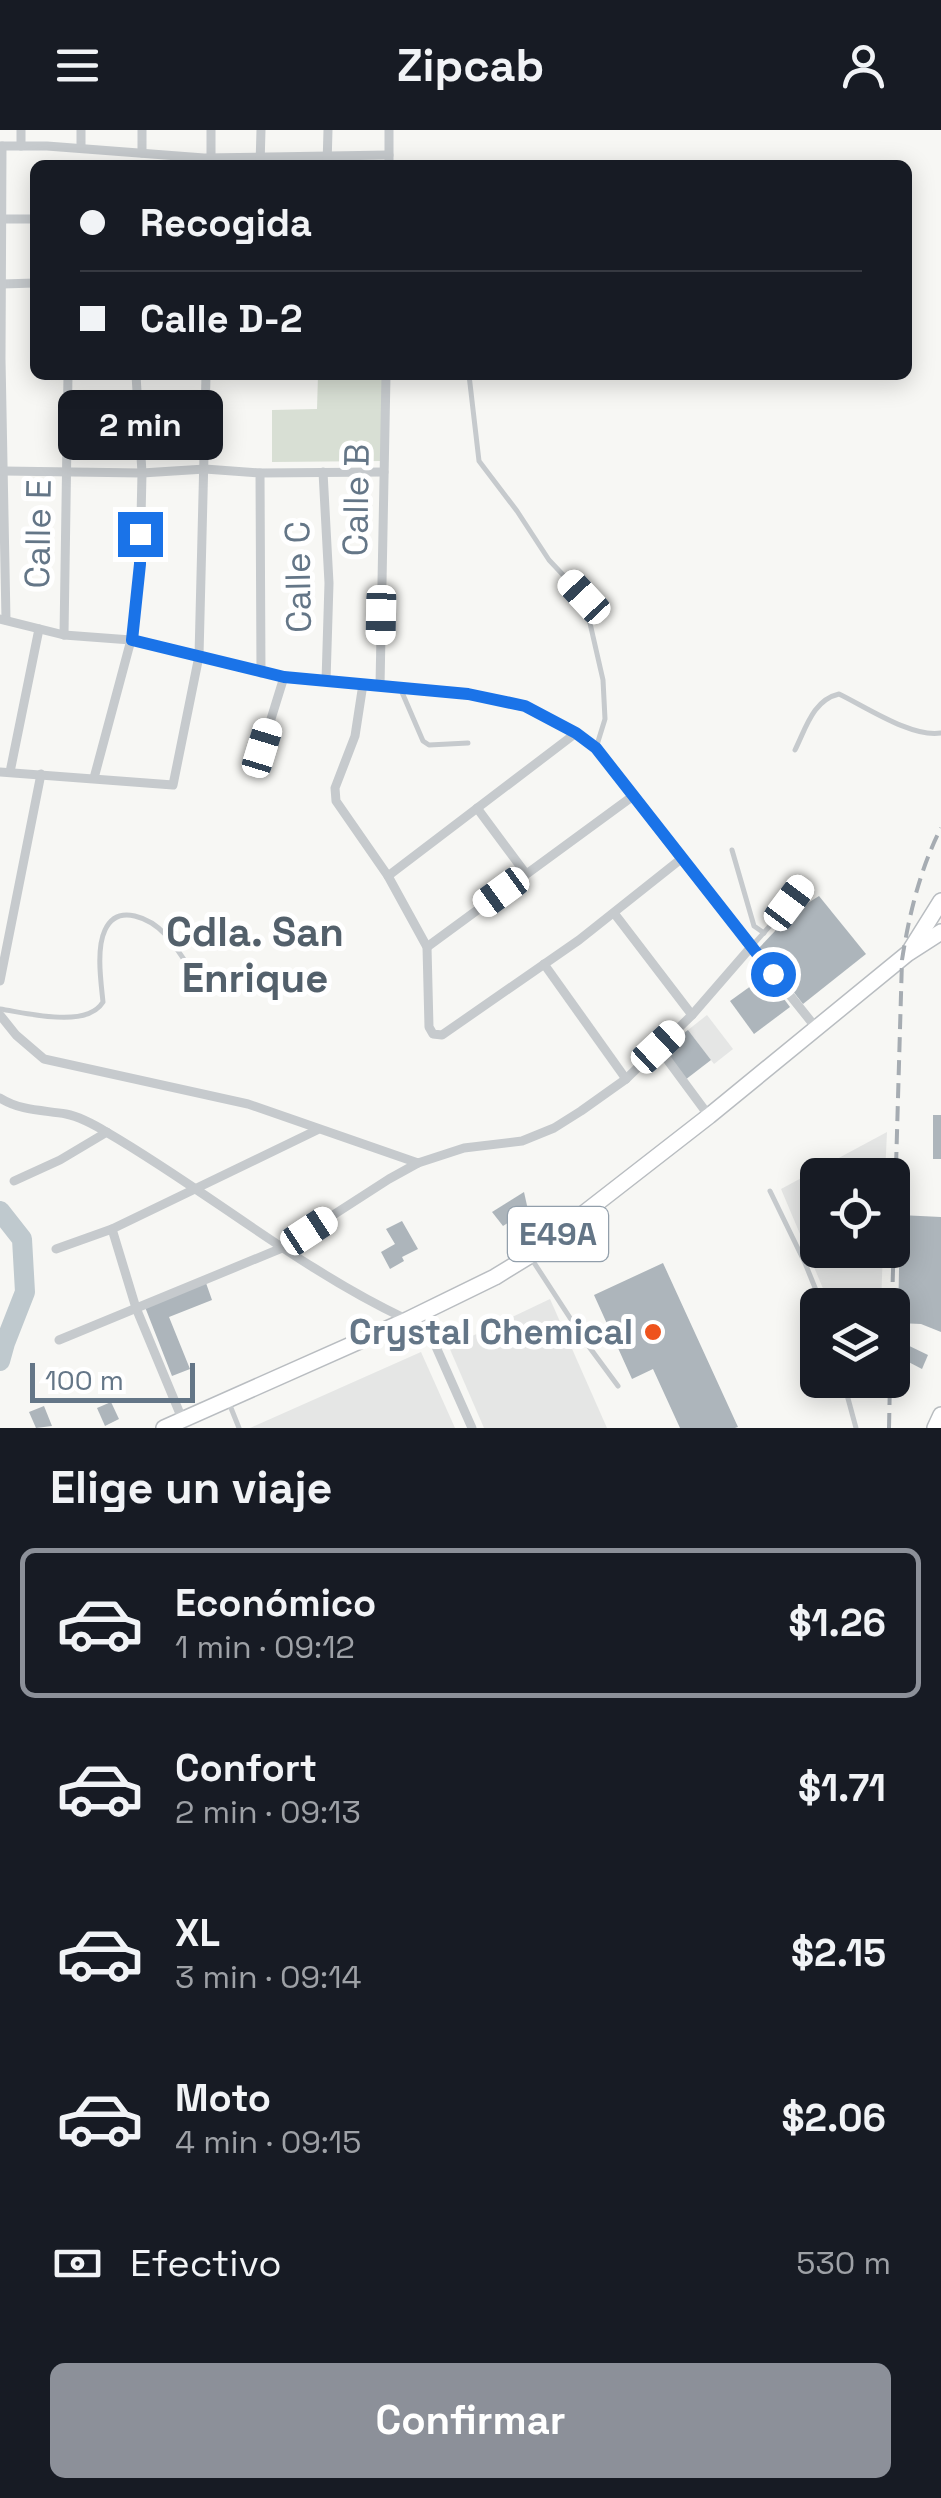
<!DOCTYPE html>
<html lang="es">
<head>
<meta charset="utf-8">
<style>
	:root { --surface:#171b24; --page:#20242c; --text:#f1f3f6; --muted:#9ea1a6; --line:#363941; --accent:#8c9099 }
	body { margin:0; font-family:"Space Grotesk",sans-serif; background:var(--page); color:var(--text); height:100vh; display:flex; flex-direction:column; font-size:38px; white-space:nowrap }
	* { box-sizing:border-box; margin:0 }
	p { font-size:32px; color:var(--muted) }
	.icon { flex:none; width:55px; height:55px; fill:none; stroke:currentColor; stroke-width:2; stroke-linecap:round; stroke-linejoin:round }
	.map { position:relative; height:1298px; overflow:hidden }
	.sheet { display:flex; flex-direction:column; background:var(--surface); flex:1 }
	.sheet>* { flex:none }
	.top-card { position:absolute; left:30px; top:30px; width:882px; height:220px; border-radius:15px; box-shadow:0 5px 25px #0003; display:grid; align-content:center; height:220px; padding:0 50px; background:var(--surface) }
	.buttons { position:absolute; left:800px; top:1028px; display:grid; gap:20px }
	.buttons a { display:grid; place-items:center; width:110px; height:110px; border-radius:15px; background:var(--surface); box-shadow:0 5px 25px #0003; font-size:50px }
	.scale { position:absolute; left:30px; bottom:25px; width:165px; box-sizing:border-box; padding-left:10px; border:5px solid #647687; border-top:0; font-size:28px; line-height:35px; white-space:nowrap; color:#647687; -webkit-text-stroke:8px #fff; paint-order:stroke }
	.end { position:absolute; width:45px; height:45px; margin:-22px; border:12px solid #1a73e8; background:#fff; box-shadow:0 0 0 5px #fff }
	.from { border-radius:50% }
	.bubble { position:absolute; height:70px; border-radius:15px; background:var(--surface); box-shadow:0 5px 25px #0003; font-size:32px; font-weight:600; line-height:70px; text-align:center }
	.car { position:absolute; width:30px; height:60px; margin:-30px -15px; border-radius:12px; box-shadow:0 0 8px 2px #0007; background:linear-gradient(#fff 24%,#345 0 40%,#fff 0 76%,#345 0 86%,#fff 0) }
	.top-card b { display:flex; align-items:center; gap:35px; height:95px; font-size:38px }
	.top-card b+b { border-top:2px solid var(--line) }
	.top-card i { width:25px; height:25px; background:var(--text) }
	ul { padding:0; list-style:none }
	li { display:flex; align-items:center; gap:30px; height:150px; margin:0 20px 15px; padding:0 30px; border:5px solid transparent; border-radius:15px }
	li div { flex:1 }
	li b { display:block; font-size:38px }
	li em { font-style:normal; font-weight:600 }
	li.on { border-color:var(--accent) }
	li>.icon { width:90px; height:90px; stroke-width:1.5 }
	h2 { padding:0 50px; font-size:45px; line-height:120px }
	.pay { display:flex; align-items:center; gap:25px; height:110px; padding:0 50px; font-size:38px }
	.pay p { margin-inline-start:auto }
	.button { display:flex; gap:20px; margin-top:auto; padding:20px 50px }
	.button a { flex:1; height:115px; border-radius:15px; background:var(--accent); color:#fff; font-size:40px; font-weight:600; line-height:115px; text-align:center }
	header { display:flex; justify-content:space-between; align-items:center; height:130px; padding:0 50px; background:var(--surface); font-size:45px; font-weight:600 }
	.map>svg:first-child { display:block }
	.built { fill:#e5e6e5 }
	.green { fill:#d8dfd4 }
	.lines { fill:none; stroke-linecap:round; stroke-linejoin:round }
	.river { stroke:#bfc9ce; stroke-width:20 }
	.building { fill:#adb5bb }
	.primary-casing { stroke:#b9bdc1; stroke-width:18 }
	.trunk-casing { stroke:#b8bcbf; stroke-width:18 }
	.service { stroke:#c6cacd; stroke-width:5 }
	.minor { stroke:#c6cacd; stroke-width:9 }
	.primary { stroke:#fff; stroke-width:15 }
	.trunk { stroke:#fff; stroke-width:15 }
	.rail { stroke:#a6acb2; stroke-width:4; stroke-dasharray:15 8; stroke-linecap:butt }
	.route { stroke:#1a73e8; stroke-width:12 }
	.poi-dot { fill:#ee531d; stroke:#fff; stroke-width:4 }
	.labels { text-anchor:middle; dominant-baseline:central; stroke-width:10; stroke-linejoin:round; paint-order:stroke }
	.shield { fill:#fff; stroke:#929fab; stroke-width:2.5 }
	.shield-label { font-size:32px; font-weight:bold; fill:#647687 }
	.street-label { font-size:35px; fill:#647687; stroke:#fff }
	.poi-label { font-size:35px; font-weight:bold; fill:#647687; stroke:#fff; text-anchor:end }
	.quarter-label { font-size:40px; font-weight:bold; fill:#53606b; stroke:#fff }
</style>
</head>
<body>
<header><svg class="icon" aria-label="menu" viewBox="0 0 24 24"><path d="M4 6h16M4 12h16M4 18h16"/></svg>Zipcab<svg class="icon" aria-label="person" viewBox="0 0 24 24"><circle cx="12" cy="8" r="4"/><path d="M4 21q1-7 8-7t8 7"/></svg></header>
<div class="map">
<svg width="941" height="1298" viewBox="0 0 941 1298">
	<rect width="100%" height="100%" fill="#f7f7f4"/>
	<!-- built -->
	<g class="built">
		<path d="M707,885L733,919L714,934L688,900Z"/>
		<path d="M887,1002L885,1045H818V1120H883L881,1175H830L781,1059Z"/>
		<path d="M550,1169L607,1298H484L449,1217Z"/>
		<path d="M421,1222L455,1298H250Z"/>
	</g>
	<!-- green -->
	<path class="green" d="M318,245H383L382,331L272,332V280L317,279Z"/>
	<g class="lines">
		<!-- river -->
		<path class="river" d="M0,1081L22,1109L25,1162L5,1213L0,1231"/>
	</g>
	<!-- building -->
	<g class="building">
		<path d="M819,766L866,824L803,874L759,818L792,783Z"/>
		<path d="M766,845L790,877L754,904L730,871Z"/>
		<path d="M688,900L711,930L685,950L663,918Z"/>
		<rect x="933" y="985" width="8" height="44"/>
		<path d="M524,1062L528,1080L503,1096L492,1082Z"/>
		<path d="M900,1085L941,1087V1202L921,1194L898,1193Z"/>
		<path d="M402,1091L418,1119L402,1127L404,1131L390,1139L381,1122L395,1114L386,1099Z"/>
		<path d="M663,1133L738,1297L735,1298H680L653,1239L632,1249L594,1165Z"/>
		<path d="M206,1153L212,1170L169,1187L190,1239L172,1246L145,1177Z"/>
		<path d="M899,1211L928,1225L922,1239L897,1226Z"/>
		<path d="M111,1272L119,1289L105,1296L97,1278Z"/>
		<path d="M44,1276L52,1296L36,1298L29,1282Z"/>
	</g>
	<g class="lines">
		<!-- primary casing -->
		<g class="primary-casing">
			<g id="primary">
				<path d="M911,819L941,771"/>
				<path d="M164,1298L407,1190L495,1147L529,1126L709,986L907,824L941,802"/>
			</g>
		</g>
		<!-- trunk casing -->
		<g class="trunk-casing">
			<path id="trunk" d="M935,1298L941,1285"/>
		</g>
		<!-- service -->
		<g class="service">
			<path d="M469,245L479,331L517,381L549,430L584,467L603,550L605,589L596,618"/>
			<path d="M401,560L423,611L429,615L468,613"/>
			<path d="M795,620C806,598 813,570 839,564C866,577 912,608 941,603"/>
			<path d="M732,720L754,796L764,803"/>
			<path d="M751,817L776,789L801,756"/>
			<path d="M0,879C27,883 87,899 103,872C101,852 96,819 105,800C118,772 151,789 166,805C175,815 182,827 190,838"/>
			<path d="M820,1040L822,1045"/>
			<path d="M770,1061L805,1133L822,1175"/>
			<path d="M531,1128L587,1214L618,1256"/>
			<path d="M843,1250L856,1298"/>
			<path d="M229,1273L239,1298"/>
		</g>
		<!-- minor -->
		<g class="minor">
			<path d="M211,0V28"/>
			<path d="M0,16H47L204,28L389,25"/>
			<path d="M2,16L1,229L6,490"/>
			<path d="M21,16V0"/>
			<path d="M81,18V0"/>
			<path d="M142,23V0"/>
			<path d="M260,35L261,0"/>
			<path d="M327,35L328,0"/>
			<path d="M389,35V0"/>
			<path d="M2,89H35"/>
			<path d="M2,154L35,153"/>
			<path d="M4,341L142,343L205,339L260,343L384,342"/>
			<path d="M323,342L329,453L326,551"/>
			<path d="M260,343L261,543"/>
			<path d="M0,489L64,505L131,510L284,547L468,564L525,577L576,603L596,618L681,729L817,899"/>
			<path d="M64,505L68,245"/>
			<path d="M363,554L355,606L335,658L336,671L388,746L427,817L429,897L433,904L442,905L579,810L681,729"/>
			<path d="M380,556L386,245"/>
			<path d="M262,618L284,547"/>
			<path d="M0,642L173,655L199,526L206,245"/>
			<path d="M10,642L39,499"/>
			<path d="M94,648L131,510L140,434L142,343L136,245"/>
			<path d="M477,678L526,744"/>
			<path d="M388,746L576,603"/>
			<path d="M614,783L692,885"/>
			<path d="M427,817L633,666"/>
			<path d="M544,834L626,949"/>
			<path d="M0,851L41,644"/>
			<path d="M0,885L16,905L44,929L248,974L418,1033L464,1018L522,1011L554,998L581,981L626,949L692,885L751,817"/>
			<path d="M658,917L709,986"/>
			<path d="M0,968C21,981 42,980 66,984C81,987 95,995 108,1003C209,1062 300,1139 406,1189"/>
			<path d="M14,1051L60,1030L107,1002"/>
			<path d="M112,1099L136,1178L183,1291"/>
			<path d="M56,1119L112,1099L317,1000"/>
			<path d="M421,1183L472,1298"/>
			<path d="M59,1210L282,1118L389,1049L418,1033"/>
		</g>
		<!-- primary -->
		<use href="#primary" class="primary"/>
		<!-- trunk -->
		<use href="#trunk" class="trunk"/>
		<!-- rail -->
		<g class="rail">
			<path d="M892,1175L902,830C909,785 920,739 941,698"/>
			<path d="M889,1298L890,1250"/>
		</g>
	</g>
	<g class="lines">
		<!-- route -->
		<path class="route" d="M140,404V434L132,510L284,547L468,564L525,576L576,603L596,618L773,844"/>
	</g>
	<!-- markers -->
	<circle class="poi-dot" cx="653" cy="1202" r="10"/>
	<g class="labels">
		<!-- shield labels -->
		<rect class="shield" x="508" y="1077" width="100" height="54" rx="8"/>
		<g class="shield-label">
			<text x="558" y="1104">E49A</text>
		</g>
		<!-- street labels -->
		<g class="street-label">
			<text transform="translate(356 370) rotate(-89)">Calle B</text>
			<text transform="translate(38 404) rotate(-89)">Calle E</text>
			<text transform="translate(298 447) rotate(-91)">Calle C</text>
		</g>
		<!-- poi labels -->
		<g class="poi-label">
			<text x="633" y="1202">Crystal Chemical</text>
		</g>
		<!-- quarter labels -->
		<g class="quarter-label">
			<text x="255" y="802">Cdla. San<tspan x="255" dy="46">Enrique</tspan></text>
		</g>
	</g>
</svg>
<div class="buttons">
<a><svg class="icon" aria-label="locate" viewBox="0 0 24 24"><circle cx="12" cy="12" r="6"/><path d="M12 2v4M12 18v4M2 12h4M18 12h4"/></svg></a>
<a><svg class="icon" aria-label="layers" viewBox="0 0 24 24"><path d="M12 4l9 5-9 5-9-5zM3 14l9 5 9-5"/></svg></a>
</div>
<div class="scale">100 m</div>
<i class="end from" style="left:773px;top:844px"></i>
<i class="end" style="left:140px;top:404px"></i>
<div class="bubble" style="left:58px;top:260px;width:165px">2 min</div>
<i class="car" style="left:584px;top:467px;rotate:317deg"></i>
<i class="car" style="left:381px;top:485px;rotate:181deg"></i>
<i class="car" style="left:262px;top:618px;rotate:17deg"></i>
<i class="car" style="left:501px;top:762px;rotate:234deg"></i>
<i class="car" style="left:789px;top:773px;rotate:37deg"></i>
<i class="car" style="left:658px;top:917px;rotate:47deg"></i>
<i class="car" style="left:309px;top:1101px;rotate:57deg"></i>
<div class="top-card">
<b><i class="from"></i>Recogida</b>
<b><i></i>Calle D-2</b>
</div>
</div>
<section class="sheet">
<h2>Elige un viaje</h2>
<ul>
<li class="on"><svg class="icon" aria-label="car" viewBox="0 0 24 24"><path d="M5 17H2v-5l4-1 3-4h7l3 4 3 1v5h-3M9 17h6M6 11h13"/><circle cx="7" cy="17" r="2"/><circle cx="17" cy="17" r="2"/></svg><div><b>Económico</b><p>1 min · 09:12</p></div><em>$1.26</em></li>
<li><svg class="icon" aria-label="car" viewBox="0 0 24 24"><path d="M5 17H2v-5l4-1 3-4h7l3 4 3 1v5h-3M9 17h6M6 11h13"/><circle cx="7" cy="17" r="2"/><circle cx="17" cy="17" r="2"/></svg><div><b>Confort</b><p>2 min · 09:13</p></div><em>$1.71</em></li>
<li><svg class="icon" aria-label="car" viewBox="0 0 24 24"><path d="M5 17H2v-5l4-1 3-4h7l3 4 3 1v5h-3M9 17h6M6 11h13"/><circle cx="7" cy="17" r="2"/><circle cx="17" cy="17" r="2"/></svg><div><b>XL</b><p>3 min · 09:14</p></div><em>$2.15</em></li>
<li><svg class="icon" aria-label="car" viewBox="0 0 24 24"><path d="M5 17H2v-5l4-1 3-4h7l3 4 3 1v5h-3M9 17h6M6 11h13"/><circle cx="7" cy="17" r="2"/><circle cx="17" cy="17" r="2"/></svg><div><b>Moto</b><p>4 min · 09:15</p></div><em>$2.06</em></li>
</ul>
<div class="pay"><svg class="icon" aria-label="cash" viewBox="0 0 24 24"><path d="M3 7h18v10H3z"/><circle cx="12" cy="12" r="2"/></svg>Efectivo<p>530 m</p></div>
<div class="button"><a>Confirmar</a></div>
</section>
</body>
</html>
